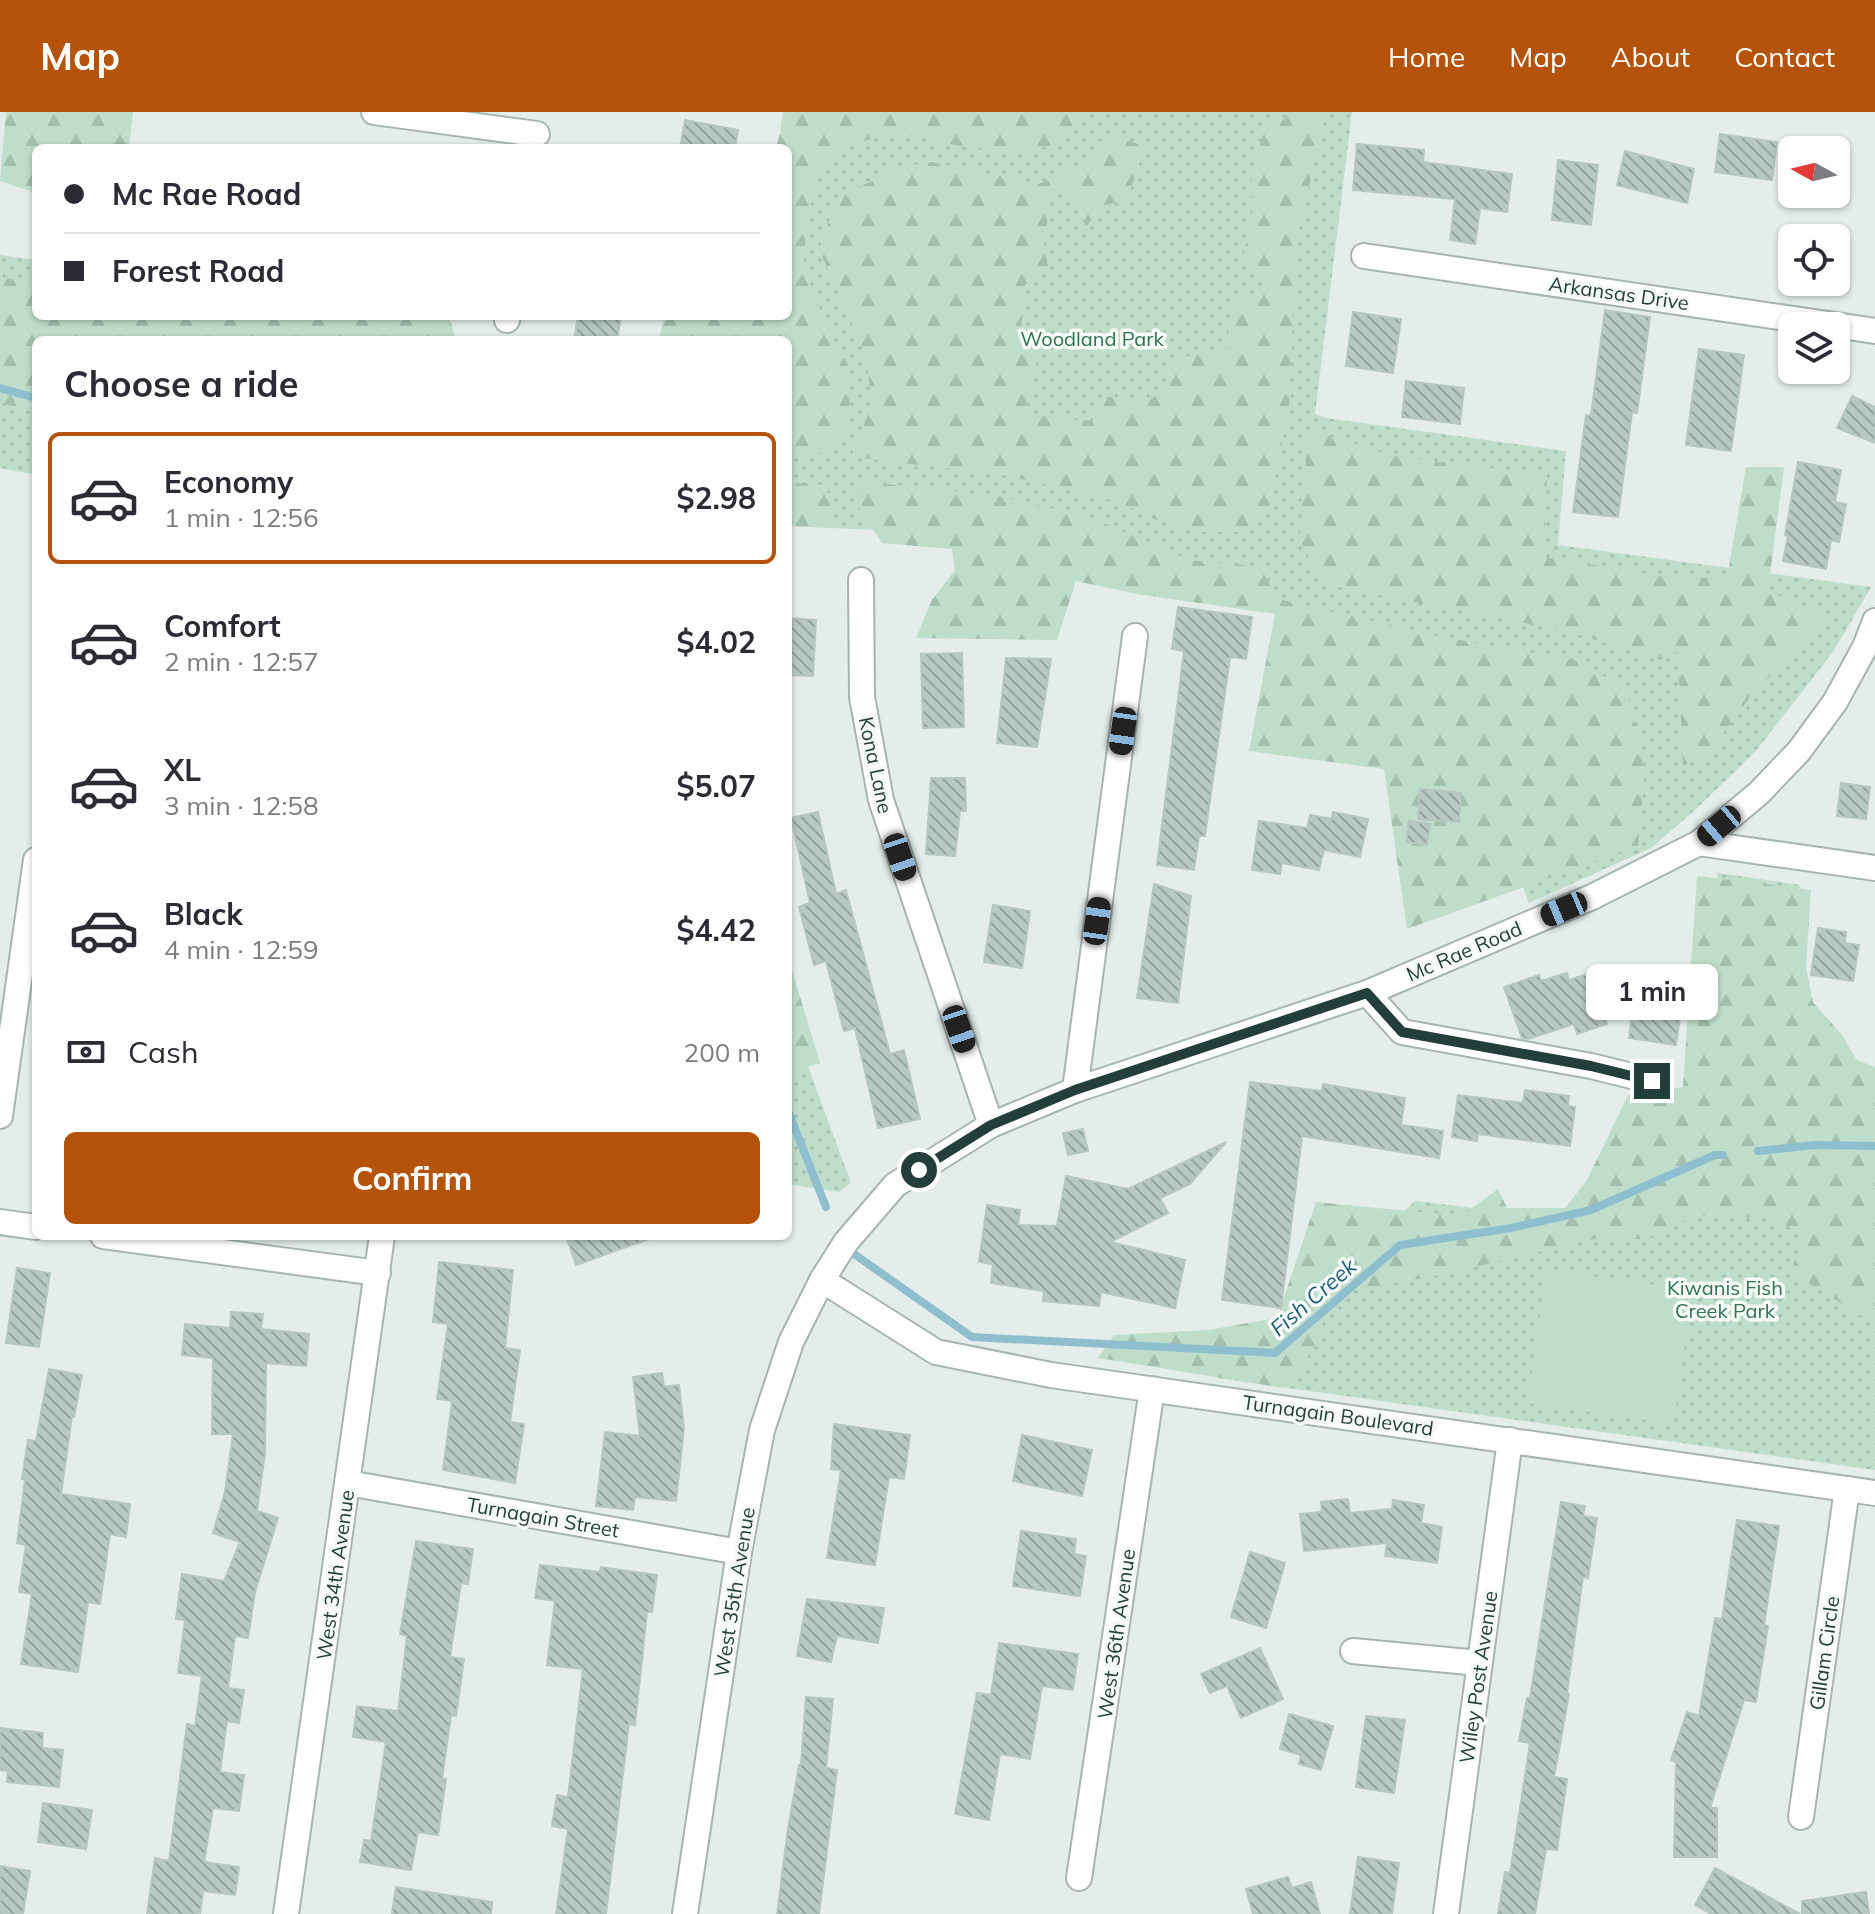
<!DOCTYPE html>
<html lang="en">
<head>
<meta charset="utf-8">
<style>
	:root { --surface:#fff; --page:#f2f2f3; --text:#2b2b33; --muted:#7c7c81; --line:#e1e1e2; --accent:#b45309 }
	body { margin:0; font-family:Mulish,sans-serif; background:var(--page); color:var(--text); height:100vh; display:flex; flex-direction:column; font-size:30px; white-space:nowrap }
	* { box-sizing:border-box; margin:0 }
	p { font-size:26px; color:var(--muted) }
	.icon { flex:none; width:44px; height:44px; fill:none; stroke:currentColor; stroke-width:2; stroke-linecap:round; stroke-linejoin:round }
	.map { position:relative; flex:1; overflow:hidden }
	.panel { position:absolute; left:32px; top:224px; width:760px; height:904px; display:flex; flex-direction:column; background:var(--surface); border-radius:12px; box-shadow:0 2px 6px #0004 }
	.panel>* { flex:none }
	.banner { position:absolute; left:32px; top:32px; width:760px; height:176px; border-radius:12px; box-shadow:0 2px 6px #0004; display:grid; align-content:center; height:176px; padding:0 32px; background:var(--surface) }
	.needle { width:52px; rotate:278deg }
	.buttons { position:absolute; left:1778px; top:24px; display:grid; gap:16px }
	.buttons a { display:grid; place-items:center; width:72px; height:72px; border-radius:12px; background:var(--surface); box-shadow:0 2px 6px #0004; font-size:40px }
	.end { position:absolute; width:36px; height:36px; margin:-18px; border:10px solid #243e3a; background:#fff; box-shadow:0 0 0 4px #fff }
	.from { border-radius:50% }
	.bubble { position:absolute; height:56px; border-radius:12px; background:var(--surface); box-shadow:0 2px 6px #0004; font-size:26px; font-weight:700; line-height:56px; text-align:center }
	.car { position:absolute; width:24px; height:48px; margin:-24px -12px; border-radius:10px; box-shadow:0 0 6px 2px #0007; background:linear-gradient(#222 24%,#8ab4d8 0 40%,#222 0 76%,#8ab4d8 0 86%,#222 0) }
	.banner b { display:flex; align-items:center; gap:28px; height:76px; font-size:30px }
	.banner b+b { border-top:2px solid var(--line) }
	.banner i { width:20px; height:20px; background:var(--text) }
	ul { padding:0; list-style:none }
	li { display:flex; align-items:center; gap:24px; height:132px; margin:0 16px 12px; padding:0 16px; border:4px solid transparent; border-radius:12px }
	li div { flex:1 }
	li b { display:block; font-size:30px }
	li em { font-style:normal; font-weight:700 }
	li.current { border-color:var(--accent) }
	li>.icon { width:72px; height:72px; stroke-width:1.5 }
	h2 { padding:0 32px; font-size:36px; line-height:96px }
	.pay { display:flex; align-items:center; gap:20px; height:88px; padding:0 32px; font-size:30px }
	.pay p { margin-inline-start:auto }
	.action { display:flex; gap:16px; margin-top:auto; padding:16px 32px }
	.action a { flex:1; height:92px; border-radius:12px; background:var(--accent); color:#fff; font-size:32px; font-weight:700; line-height:92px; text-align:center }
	header { display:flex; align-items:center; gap:48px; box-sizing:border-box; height:112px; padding:0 40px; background:var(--accent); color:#fff }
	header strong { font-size:38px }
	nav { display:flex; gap:44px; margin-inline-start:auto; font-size:28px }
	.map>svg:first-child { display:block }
	.grass { fill:url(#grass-dots) }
	.forest { fill:url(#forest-firs) }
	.garden { fill:#beddca }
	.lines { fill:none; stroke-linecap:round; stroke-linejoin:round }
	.stream { stroke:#8fbfcf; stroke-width:8 }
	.building { fill:url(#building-back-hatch); stroke:#b7c6c1; stroke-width:2 }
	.minor-casing { stroke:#a7b5b2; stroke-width:28 }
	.tertiary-casing { stroke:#a7b5b2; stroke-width:28 }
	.minor { stroke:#fff; stroke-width:24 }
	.tertiary { stroke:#fff; stroke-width:24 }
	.route { stroke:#243e3a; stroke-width:10 }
	.labels { text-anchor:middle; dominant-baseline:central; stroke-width:7; stroke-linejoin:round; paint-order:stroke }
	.street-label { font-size:20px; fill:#243e3a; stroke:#f5f9f8 }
	.park-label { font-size:20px; fill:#307351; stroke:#f5f9f8 }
	.water-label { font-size:22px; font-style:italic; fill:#206078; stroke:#f5f9f8 }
</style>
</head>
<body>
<header>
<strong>Map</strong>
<nav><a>Home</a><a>Map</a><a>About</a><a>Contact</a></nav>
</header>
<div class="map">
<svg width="1875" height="1802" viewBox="0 0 1875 1802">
	<defs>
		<pattern id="grass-dots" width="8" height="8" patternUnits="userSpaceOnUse" patternTransform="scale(2)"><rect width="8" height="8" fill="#beddca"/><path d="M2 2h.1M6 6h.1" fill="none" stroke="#a3bfae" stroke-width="1.8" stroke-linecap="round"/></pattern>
		<pattern id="forest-firs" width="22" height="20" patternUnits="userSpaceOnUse" patternTransform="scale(2)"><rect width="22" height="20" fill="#beddca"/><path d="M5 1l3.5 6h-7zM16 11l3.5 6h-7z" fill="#a3bfae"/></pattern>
		<pattern id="building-back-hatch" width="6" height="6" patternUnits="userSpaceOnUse" patternTransform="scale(2)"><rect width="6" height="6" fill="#b9c8c3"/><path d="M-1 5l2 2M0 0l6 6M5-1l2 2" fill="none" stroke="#96a49f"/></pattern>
	</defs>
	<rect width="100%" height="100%" fill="#e4edea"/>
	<!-- grass -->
	<g class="grass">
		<path d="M783,0H1352L1315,302L1326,306L1566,339L1558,433L1871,475L1833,540L1755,640L1695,698L1651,736L1529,791L1508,735L1495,655L1271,633L1290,489L1224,482L939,421L788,414V228H671L788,204V36H778Z"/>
		<path d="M0,143L36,148V204H449L456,228H36V363L0,356Z"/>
		<path d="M1718,761L1800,773L1784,927L1875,959V1358L1217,1266L1230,1221L1292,1207L1415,1089L1532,1103L1601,1105L1683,975Z"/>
		<path d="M788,900L851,1071L839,1080L788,1072Z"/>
	</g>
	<!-- forest -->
	<g class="forest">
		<path d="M6,0H133L129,36H36V81L0,69Z"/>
		<path d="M786,0H1091C1061,51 994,40 945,31C931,28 916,23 902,23C884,24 865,29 847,32L815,70L806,115L803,157L826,212L850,257L849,315L830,339L810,343L788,341V228H659L664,204H788V36H776Z"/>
		<path d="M1285,0H1326L1297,126L1289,295L1269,396L1246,420H1197L1147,405L1120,390L1002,363L862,346L852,342L872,293L866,243L819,137L837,87L897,56L932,50L1039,72L1084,50L1106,22L1145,34L1127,88L1105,93L1086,114L1071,86L1053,76L1044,130L1048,155L1025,173L1020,231L1037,251L1025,302L1092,309L1107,285L1151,287L1165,278L1173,247L1227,237L1231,195L1243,185L1265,178L1263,162L1243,148L1255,88L1248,81L1267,6L1283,8Z"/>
		<path d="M0,165L36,172V204H440L448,228H36V302L0,290Z"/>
		<path d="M1308,317L1395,344L1547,363L1544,445L1667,465L1727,466L1746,355H1784L1768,478L1829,505L1751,584L1709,641L1683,654L1678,540L1660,548L1566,519L1322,472L1300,428Z"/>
		<path d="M862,369L1003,385L1089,405L1190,448L1260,455L1279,487L1427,522L1582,550L1627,579L1645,655L1638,734L1407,817L1384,657L1249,639L1275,502L1137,482L1076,469L1057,528L916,526L932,488L955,458L952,437L882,431L856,391Z"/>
		<path d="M788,370L826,373L836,416L788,414Z"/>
		<path d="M1697,764L1811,778L1806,856L1813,890L1842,923L1857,948L1875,955V1209L1863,1205L1799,1165L1793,1152L1799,1139L1802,1120L1767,1106L1695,1104L1646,1127H1595L1430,1165L1334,1181L1314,1236L1285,1276L1098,1246L1114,1223L1208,1218L1277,1206L1316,1090L1461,1104L1498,1077L1507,1096H1565L1587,1068L1628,983L1683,975Z"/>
		<path d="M788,845L820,951L788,961Z"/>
	</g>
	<!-- garden -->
	<path class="garden" d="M1546,1158L1693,1178L1674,1312L1527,1291Z"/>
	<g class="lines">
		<!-- stream -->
		<g class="stream">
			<path d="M0,276L36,286"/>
			<path d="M788,999L826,1095"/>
			<path d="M1758,1039L1815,1033L1875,1034"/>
			<path d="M847,1137L972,1225L1275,1241L1400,1133L1511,1116L1591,1098L1715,1043H1723"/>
		</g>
	</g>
	<!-- building -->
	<g class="building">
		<path d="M685,8L738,18L735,36H680Z"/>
		<path d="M1720,22L1777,30L1772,68L1715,60Z"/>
		<path d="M1357,32L1424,38L1423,50L1512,62L1507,100L1480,96L1475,132L1450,128L1455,87L1353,78Z"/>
		<path d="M1625,39L1694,57L1687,91L1617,73Z"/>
		<path d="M1558,48L1598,53L1591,113L1552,108Z"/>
		<path d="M1605,198L1650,205L1637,301L1632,300L1618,405L1573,400L1586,303L1591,304Z"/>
		<path d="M1353,200L1401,207L1393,261L1346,254Z"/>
		<path d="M578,204H621L617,228H574Z"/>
		<path d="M1699,237L1744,243L1731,339L1686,333Z"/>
		<path d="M1406,269L1464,276L1460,312L1402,305Z"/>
		<path d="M1852,284L1875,295V331L1837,316Z"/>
		<path d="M1798,350L1841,358L1835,390L1846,392L1839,430L1831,428L1826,457L1783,449L1788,424L1785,423Z"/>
		<path d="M1178,495L1252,505L1246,547L1230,545L1205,724H1199L1194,758L1157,753L1184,539L1172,537Z"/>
		<path d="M788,506L816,508L813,564L788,563Z"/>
		<path d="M962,541L964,615L923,616L921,542Z"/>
		<path d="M1006,546L1051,547L1037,635L997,631Z"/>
		<path d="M931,666H965L966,699H960L955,744L926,742Z"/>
		<path d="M1841,671L1870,675L1866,707L1837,704Z"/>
		<path d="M1420,677L1461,681L1459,710L1418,707Z"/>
		<path d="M818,700L836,782L846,778L890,942L904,938L920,1007L878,1016L855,916L844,919L826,849L814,853L799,795L810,791L791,706Z"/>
		<path d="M1333,700L1368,707L1360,745L1324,738L1319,758L1282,751L1280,762L1252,758L1259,709L1307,716L1310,703L1332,707Z"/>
		<path d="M1409,709L1430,712L1427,733L1406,730Z"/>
		<path d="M1154,772L1191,784L1178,891L1137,886Z"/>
		<path d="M993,793L1030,799L1022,856L984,850Z"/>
		<path d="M1818,816L1846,820L1845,831L1859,833L1853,869L1811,863Z"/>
		<path d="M1567,861L1569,868L1590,861L1607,912L1577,922L1574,912L1528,927L1522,926L1504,875L1539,863L1541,869Z"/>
		<path d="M1633,893L1681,899L1676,933L1629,926Z"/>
		<path d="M1250,970L1322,979L1323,972L1405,986L1401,1013L1443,1019L1439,1046L1302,1024L1281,1196L1222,1188Z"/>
		<path d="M1525,978L1569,984L1568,994L1575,995L1570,1034L1478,1022L1477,1029L1452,1025L1458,983L1523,991Z"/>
		<path d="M1083,1017L1088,1039L1068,1043L1063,1021Z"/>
		<path d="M1226,1030L1190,1072L1160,1086L1168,1101L1110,1130L1185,1148L1175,1196L1101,1180L1099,1194L1043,1189L1044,1179L991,1171L993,1152L979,1150L987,1093L1020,1098L1018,1113L1057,1114L1066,1064L1128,1077Z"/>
		<path d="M566,1124H648L649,1127L576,1153Z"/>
		<path d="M439,1150L513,1158L505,1236L520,1238L510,1310L524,1312L515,1371L443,1358L452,1289L437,1287L448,1212L433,1210Z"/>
		<path d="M17,1156L50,1161L39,1235L6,1231Z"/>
		<path d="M231,1200L263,1202L261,1217L309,1222L306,1254L266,1251L265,1341L257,1399L278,1406L255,1480L248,1526L235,1524L228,1576L244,1578L239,1611L227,1609L220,1660L244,1663L239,1699L213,1696L204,1750L239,1755L235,1783L203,1779L200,1802H147L155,1746L169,1749L187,1612L195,1614L202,1564L178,1561L185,1508L176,1507L182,1462L224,1469L240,1430L213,1421L225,1380L233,1322H212L213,1246L182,1243L185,1212L230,1216Z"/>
		<path d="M49,1257L82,1263L74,1305L72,1304L61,1382L130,1392L126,1425L110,1422L100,1492L88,1490L78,1560L21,1552L32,1482L19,1480L26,1433L17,1431L25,1368L22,1367L28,1328L36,1329Z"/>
		<path d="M662,1261L664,1275L679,1273L684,1316L676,1389L635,1385L633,1398L596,1394L605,1320L640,1324L633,1265Z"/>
		<path d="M834,1312L910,1323L904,1367L889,1365L875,1453L827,1446L841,1358L831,1357Z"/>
		<path d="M1022,1323L1092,1338L1082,1384L1013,1369Z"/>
		<path d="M1348,1387L1350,1401L1392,1397L1393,1388L1424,1393L1421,1411L1442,1415L1437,1451L1385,1444L1387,1431L1304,1439L1300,1402L1322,1400L1321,1390Z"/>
		<path d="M1561,1390L1585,1394L1583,1404L1597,1406L1588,1466L1583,1465L1567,1581L1569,1582L1554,1665L1567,1667L1557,1738L1546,1737L1535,1802H1498L1505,1760L1510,1761L1530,1631L1519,1629L1527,1586H1530Z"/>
		<path d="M1737,1408L1779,1414L1764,1513L1768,1514L1756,1590L1744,1588L1710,1696H1717V1745H1674L1676,1650L1671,1648L1687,1600L1699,1604L1715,1506L1722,1507Z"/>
		<path d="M1021,1419L1076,1427L1074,1442L1086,1444L1080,1484L1013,1474Z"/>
		<path d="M416,1429L473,1437L468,1472L461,1471L450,1545L464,1547L456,1604L451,1603L442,1667H446L438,1723L418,1720L411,1758L360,1750L364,1728L371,1729L386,1630L353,1625L357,1594L398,1599L407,1524L400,1522Z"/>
		<path d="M1250,1440L1285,1451L1266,1516L1231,1505Z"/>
		<path d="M540,1453L600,1460L601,1455L657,1463L652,1500H647L635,1613L629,1612L606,1802H556L568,1717L552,1714L557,1683L568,1685L583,1557L547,1553L555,1489L535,1486Z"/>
		<path d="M807,1487L884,1496L878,1531L837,1524L831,1550L797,1544Z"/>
		<path d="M999,1531L1078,1542L1073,1578L1042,1574L1030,1647L1000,1642L989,1708L955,1702L977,1581L991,1583Z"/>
		<path d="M1260,1536L1283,1587L1241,1606L1227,1574L1210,1581L1201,1562Z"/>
		<path d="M806,1585L833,1587L826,1656L837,1658L819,1802H777L788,1717L799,1653H801Z"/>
		<path d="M1289,1602L1333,1614L1321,1658L1299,1652L1301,1643L1280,1637Z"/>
		<path d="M1366,1604L1405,1608L1394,1681L1356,1675Z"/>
		<path d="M0,1616L43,1621L42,1636L63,1638L59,1675L7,1670L8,1659L0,1658Z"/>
		<path d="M43,1691L92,1698L86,1737L38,1730Z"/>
		<path d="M1358,1745L1399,1751L1392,1802H1350Z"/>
		<path d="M0,1754L30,1759L23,1802H0Z"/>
		<path d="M1715,1756L1800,1802H1712L1695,1793Z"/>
		<path d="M1288,1765L1292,1776L1311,1770L1320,1802H1253L1246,1777Z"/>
		<path d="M396,1775L492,1790L491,1802H392Z"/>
		<path d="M1866,1780L1869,1802H1802V1789Z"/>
	</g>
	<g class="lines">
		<!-- minor casing -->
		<g class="minor-casing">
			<g id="minor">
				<path d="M374,0L537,22"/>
				<path d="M1364,144L1875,219"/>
				<path d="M507,208L508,204"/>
				<path d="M861,468L862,585L881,688L991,1013"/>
				<path d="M1699,731L1875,756"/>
				<path d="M1367,881L1402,920L1591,954L1652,969"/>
				<path d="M1075,978L1135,524"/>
				<path d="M0,1004L36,748"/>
				<path d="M0,1110L36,1115"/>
				<path d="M103,1124L378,1161"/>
				<path d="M822,1168L936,1240L1051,1263L1875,1381"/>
				<path d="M348,1371L739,1440"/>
				<path d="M1353,1539L1479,1551"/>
				<path d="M1801,1705L1847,1377"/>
				<path d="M1079,1766L1152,1277"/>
				<path d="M286,1802L382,1124"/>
				<path d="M1446,1802L1510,1328"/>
			</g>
		</g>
		<!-- tertiary casing -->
		<g class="tertiary-casing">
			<path id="tertiary" d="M685,1802L739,1440L762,1318L791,1230L822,1168L846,1130L895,1073L991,1013L1075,978L1367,881L1592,785L1699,731L1759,681L1799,639L1835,590L1865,535L1875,509"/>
		</g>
		<!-- minor -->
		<use href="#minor" class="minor"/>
		<!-- tertiary -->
		<use href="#tertiary" class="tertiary"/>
	</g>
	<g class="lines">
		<!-- route -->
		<path class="route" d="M919,1058L991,1013L1075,978L1367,881L1402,920L1591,954L1652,969"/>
	</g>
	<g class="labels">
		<!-- street labels -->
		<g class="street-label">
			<text transform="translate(1619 181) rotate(8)">Arkansas Drive</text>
			<text transform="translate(876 653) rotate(78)">Kona Lane</text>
			<text transform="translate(1464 839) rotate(-23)">Mc Rae Road</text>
			<text transform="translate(1338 1303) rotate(8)">Turnagain Boulevard</text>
			<text transform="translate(543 1405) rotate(10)">Turnagain Street</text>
			<text transform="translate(335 1463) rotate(-82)">West 34th Avenue</text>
			<text transform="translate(734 1480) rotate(-81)">West 35th Avenue</text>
			<text transform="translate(1116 1522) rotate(-82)">West 36th Avenue</text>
			<text transform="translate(1824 1541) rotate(-82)">Gillam Circle</text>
			<text transform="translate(1478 1565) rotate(-82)">Wiley Post Avenue</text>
		</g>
		<!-- park labels -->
		<g class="park-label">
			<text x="1092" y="226">Woodland Park</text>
			<text x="1725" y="1175">Kiwanis Fish<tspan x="1725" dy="23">Creek Park</tspan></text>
		</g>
		<!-- water labels -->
		<g class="water-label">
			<text transform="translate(1313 1185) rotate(-41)">Fish Creek</text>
		</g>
	</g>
</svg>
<div class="buttons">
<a><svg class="needle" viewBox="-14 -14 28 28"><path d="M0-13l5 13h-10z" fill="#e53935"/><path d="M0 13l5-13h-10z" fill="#7c7c81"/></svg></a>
<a><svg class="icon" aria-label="locate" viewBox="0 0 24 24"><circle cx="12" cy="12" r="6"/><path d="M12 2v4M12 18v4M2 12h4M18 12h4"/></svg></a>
<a><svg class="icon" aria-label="layers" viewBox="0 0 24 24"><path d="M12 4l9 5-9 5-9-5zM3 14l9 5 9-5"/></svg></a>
</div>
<i class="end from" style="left:919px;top:1058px"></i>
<i class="end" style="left:1652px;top:969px"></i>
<div class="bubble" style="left:1586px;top:852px;width:132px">1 min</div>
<i class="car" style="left:1123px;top:619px;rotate:188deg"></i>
<i class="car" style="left:1719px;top:714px;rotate:230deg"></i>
<i class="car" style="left:900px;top:745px;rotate:161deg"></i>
<i class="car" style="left:1564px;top:797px;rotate:247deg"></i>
<i class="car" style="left:1097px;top:809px;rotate:8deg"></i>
<i class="car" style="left:959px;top:917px;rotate:161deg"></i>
<div class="banner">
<b><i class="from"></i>Mc Rae Road</b>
<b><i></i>Forest Road</b>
</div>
<section class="panel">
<h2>Choose a ride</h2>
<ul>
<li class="current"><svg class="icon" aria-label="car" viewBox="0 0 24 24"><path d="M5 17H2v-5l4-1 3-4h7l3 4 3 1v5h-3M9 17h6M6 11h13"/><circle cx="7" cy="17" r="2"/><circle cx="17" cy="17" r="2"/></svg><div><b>Economy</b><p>1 min · 12:56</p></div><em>$2.98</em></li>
<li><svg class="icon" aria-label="car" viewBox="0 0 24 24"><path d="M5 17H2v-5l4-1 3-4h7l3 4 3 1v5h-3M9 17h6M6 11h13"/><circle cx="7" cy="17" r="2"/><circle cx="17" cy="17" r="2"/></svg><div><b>Comfort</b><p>2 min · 12:57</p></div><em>$4.02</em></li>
<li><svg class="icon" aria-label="car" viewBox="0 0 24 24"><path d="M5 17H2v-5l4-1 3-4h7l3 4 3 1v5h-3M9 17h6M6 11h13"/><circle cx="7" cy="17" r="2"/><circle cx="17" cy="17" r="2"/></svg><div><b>XL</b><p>3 min · 12:58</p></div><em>$5.07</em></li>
<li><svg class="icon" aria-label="car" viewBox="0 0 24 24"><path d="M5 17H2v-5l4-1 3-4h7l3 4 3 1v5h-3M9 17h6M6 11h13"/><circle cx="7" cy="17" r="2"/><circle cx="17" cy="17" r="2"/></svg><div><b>Black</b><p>4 min · 12:59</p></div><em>$4.42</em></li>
</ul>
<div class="pay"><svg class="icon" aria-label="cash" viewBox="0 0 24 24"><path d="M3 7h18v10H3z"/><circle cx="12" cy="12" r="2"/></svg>Cash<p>200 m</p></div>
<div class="action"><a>Confirm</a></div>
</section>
</div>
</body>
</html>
